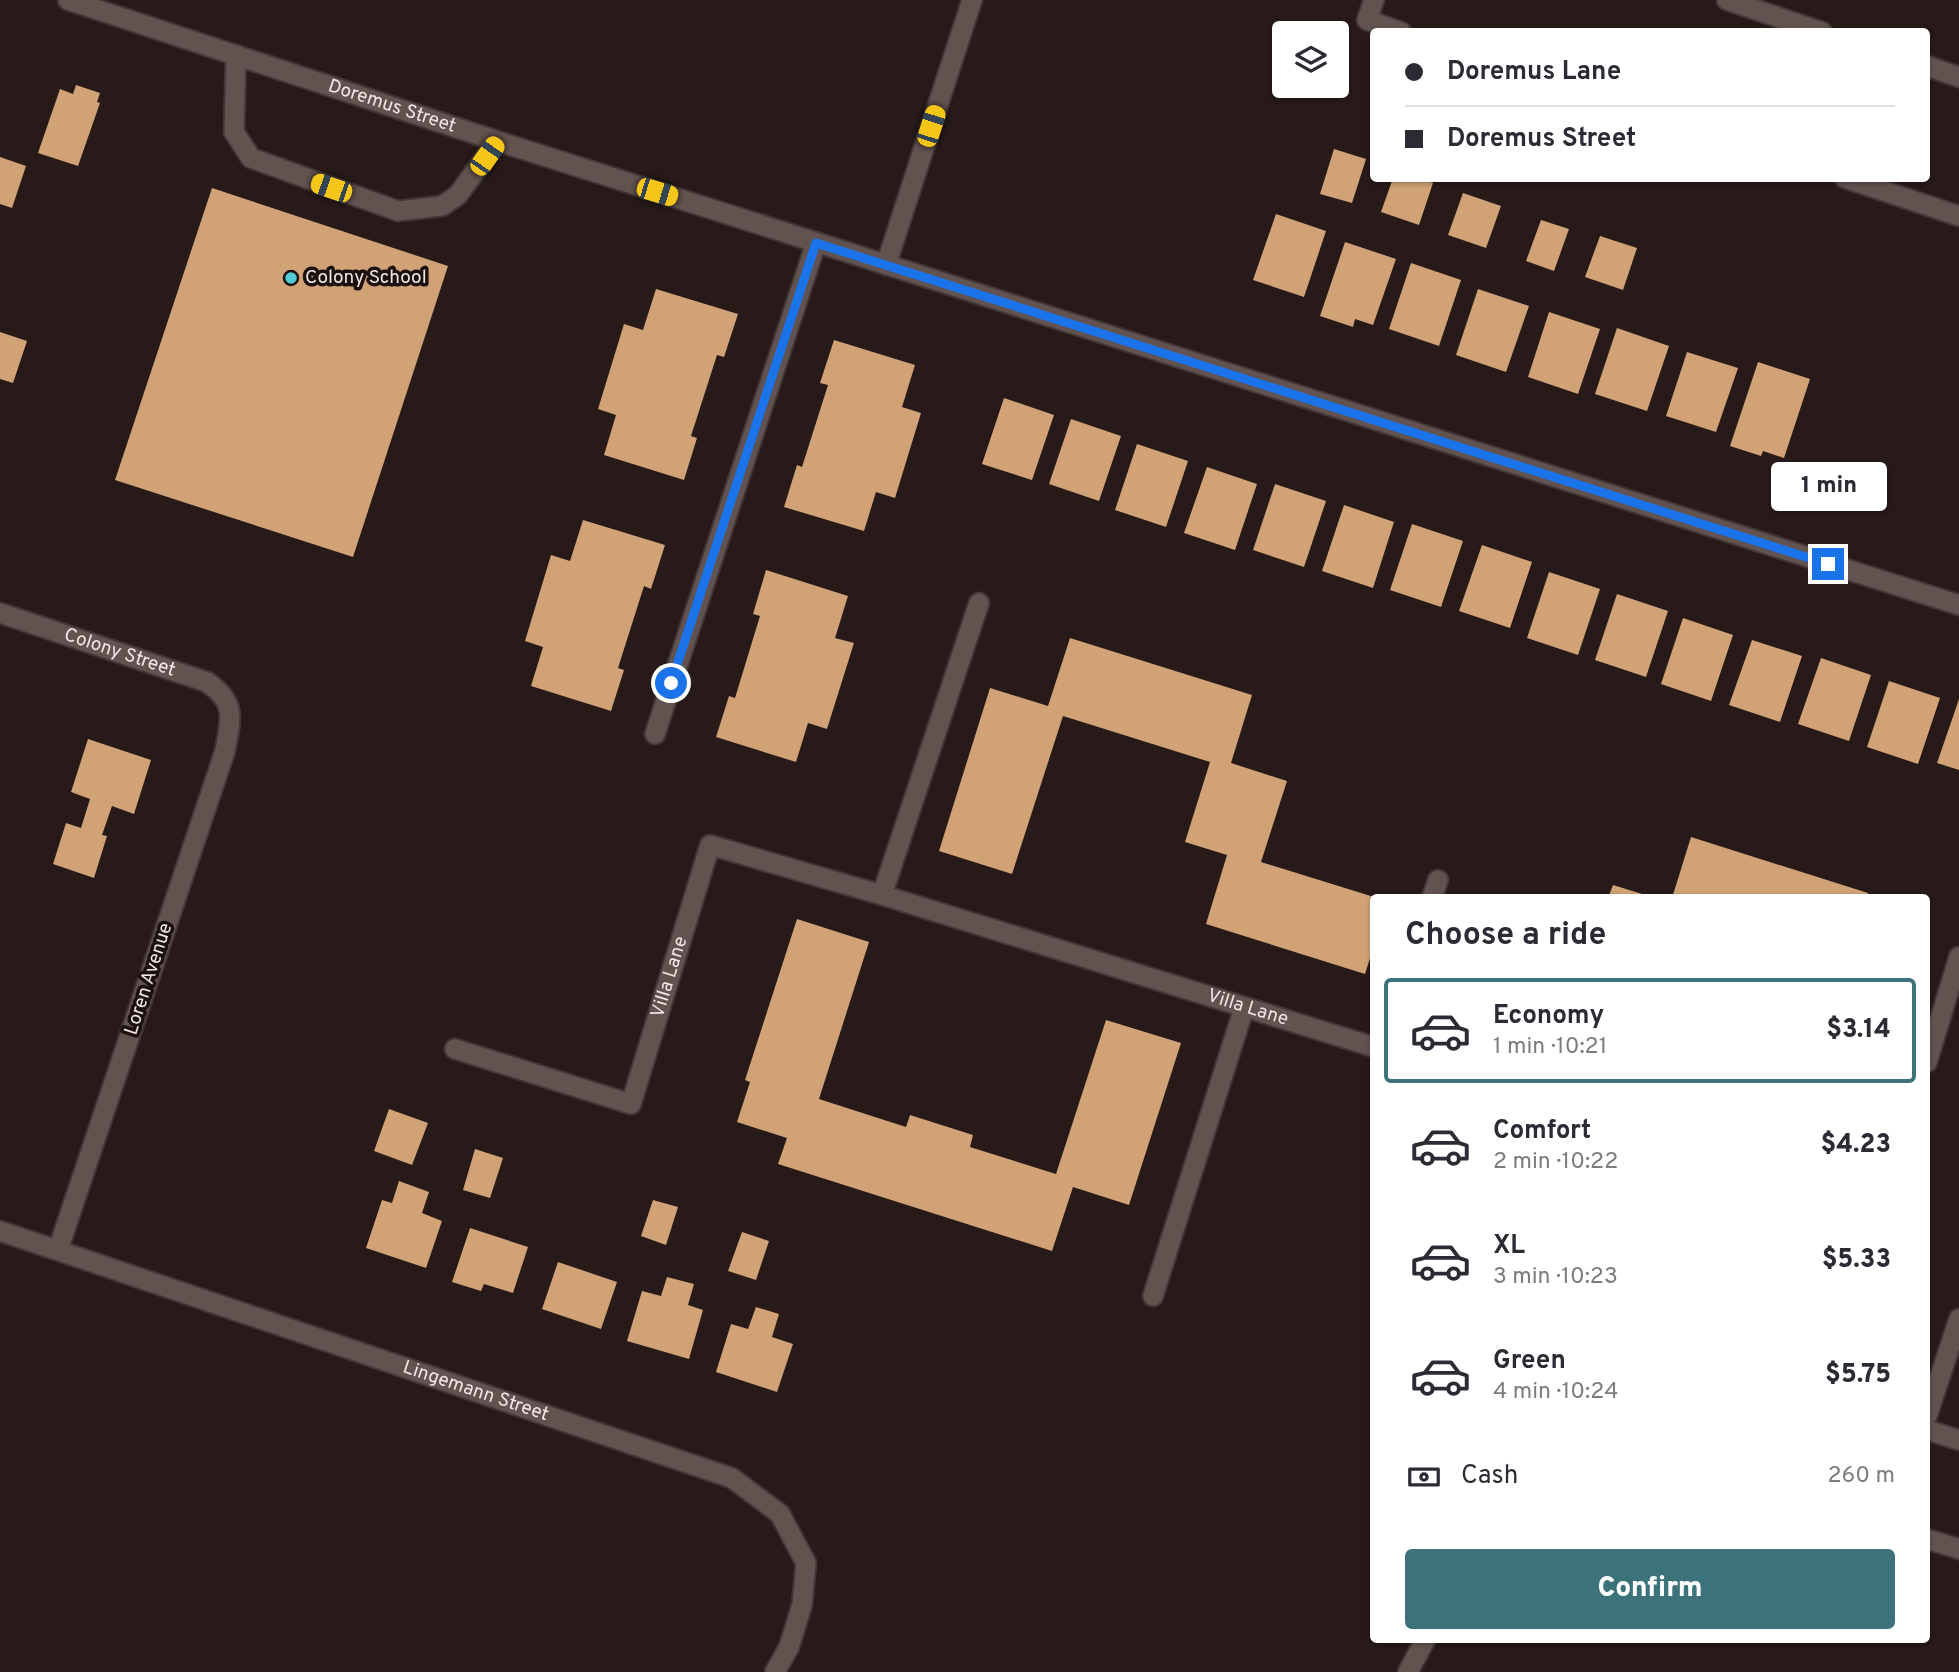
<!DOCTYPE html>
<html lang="en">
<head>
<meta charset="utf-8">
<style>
	:root { --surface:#fff; --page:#f7f7f7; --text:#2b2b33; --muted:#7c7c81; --line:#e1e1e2; --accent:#3c737b }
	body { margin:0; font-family:Overpass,sans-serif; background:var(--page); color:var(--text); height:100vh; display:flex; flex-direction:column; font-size:26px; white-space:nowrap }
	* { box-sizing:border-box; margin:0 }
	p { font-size:23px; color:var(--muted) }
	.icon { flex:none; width:38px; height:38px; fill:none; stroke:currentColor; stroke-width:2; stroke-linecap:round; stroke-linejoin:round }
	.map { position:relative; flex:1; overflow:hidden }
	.side { position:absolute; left:1370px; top:894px; width:560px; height:749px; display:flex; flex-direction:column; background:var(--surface); border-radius:7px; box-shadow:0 2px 5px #0004 }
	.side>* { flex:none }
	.banner { position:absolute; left:1370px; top:28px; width:560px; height:154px; border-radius:7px; box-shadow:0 2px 5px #0004; display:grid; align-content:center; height:154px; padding:0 35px; background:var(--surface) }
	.tools { position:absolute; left:1272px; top:21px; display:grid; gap:14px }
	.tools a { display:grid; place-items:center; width:77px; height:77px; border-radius:7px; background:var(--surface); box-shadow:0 2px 5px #0004; font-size:35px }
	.end { position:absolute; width:32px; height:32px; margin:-16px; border:9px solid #1a73e8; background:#fff; box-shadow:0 0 0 4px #fff }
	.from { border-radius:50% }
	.bubble { position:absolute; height:49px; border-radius:7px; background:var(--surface); box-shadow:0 2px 5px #0004; font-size:23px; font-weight:800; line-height:49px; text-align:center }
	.car { position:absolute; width:21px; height:42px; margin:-21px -10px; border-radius:9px; box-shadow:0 0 5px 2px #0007; background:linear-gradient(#f5c518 24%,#345 0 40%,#f5c518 0 76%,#345 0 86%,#f5c518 0) }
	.banner b { display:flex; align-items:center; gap:24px; height:66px; font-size:26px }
	.banner b+b { border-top:2px solid var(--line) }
	.banner i { width:18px; height:18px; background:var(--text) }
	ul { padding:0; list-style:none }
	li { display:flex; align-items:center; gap:21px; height:105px; margin:0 14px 10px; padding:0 21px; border:4px solid transparent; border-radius:7px }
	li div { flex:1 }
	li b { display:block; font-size:26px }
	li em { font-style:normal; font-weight:800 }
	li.on { border-color:var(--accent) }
	li>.icon { width:63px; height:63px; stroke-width:1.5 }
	h2 { padding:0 35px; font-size:32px; line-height:84px }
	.pay { display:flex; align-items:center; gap:18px; height:77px; padding:0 35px; font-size:26px }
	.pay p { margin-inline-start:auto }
	.cta { display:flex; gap:14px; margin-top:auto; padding:14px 35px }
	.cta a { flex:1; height:80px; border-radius:7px; background:var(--accent); color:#fff; font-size:28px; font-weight:800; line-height:80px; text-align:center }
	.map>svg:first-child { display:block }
	.building { fill:#d0a276 }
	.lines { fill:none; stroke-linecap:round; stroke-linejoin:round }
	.service-casing { stroke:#403736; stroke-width:23 }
	.minor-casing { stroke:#403736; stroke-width:23 }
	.tertiary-casing { stroke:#403736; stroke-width:23 }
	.service { stroke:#635350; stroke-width:19 }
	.minor { stroke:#635350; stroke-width:19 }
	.tertiary { stroke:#635350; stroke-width:19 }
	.route { stroke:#1a73e8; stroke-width:9 }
	.poi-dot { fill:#51ccd4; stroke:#1d110f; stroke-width:2.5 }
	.labels { text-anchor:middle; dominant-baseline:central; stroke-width:7; stroke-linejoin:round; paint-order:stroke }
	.street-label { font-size:19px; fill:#f0e7e5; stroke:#1d110f }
	.poi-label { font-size:19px; fill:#f0e7e5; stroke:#1d110f; text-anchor:start }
</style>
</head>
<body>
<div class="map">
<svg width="1959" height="1672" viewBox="0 0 1959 1672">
	<rect width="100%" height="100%" fill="#271a18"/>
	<!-- building -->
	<g class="building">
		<path d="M76,85L100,93L97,102L100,103L78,166L38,153L60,89L73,94Z"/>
		<path d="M1334,149L1366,159L1352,203L1320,194Z"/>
		<path d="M0,157L26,166L12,208L0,204Z"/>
		<path d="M1393,178H1421L1433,183L1419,225L1381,212Z"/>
		<path d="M212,188L448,266L353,557L115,480Z"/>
		<path d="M1463,193L1501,206L1486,248L1448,235Z"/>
		<path d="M1276,214L1326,231L1304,297L1253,280Z"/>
		<path d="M1541,220L1569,229L1554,271L1526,261Z"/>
		<path d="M1600,236L1637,248L1623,290L1585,277Z"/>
		<path d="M1345,242L1396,259L1373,325L1355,319L1353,327L1320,316Z"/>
		<path d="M1411,263L1461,280L1439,346L1389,329Z"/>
		<path d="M656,289L738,314L724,357L717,355L691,436L697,438L684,480L604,455L616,415L598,409L624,324L643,330Z"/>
		<path d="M1478,289L1529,306L1506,372L1456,355Z"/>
		<path d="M1549,312L1600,329L1578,394L1528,377Z"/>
		<path d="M1617,328L1669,346L1647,411L1595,394Z"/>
		<path d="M0,332L27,341L13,383L0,379Z"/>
		<path d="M834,340L915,365L902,407L921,413L895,498L876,492L864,531L784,507L797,465L802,467L828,385L820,383Z"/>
		<path d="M1687,352L1738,368L1716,432L1666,416Z"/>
		<path d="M1758,362L1810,379L1784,458L1763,451L1761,456L1730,446Z"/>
		<path d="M1004,398L1054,415L1032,480L982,464Z"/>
		<path d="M1071,419L1121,436L1099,501L1049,484Z"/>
		<path d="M1137,444L1188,461L1166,527L1115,510Z"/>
		<path d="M1207,467L1257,484L1235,550L1184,533Z"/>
		<path d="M1275,484L1326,501L1304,567L1253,550Z"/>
		<path d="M1344,505L1394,522L1373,588L1322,571Z"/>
		<path d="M583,520L665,545L651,589L644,586L618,668L624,670L611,711L531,686L543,647L525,641L551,555L570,561Z"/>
		<path d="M1412,524L1463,541L1441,607L1390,590Z"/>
		<path d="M1482,545L1532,562L1510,628L1459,611Z"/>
		<path d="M766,570L848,596L835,638L854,643L827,729L808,723L796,762L716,737L729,696L735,698L760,616L753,614Z"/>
		<path d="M1549,572L1600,589L1578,655L1527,638Z"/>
		<path d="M1617,594L1668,611L1646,677L1595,660Z"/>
		<path d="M1683,618L1733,635L1711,701L1661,684Z"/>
		<path d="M1070,638L1252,695L1231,763L1287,781L1261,862L1374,897V946L1365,974L1206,924L1227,855L1185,842L1210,762L1063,716L1012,874L939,851L990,688L1048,706Z"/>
		<path d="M1752,640L1802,656L1780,722L1729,705Z"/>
		<path d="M1821,658L1871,675L1849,741L1798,724Z"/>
		<path d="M1889,681L1940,698L1918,764L1867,747Z"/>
		<path d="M1959,699V770L1937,763Z"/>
		<path d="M88,739L151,760L134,814L112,806L102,835L107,836L94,878L53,864L66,823L81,828L90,799L71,792Z"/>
		<path d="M1691,837L1868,893L1867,898H1672Z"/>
		<path d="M1613,885L1652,897V898H1608Z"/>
		<path d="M797,919L869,942L819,1099L906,1127L910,1115L973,1135L970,1147L1056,1174L1106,1020L1181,1043L1129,1205L1073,1187L1052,1251L778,1164L787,1138L737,1122L750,1082L745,1080Z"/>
		<path d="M389,1109L428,1123L412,1165L374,1151Z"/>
		<path d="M475,1149L503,1158L490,1198L463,1190Z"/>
		<path d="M399,1181L429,1192L422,1213L442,1221L426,1268L366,1248L382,1200L392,1203Z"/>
		<path d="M653,1200L678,1207L666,1245L641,1236Z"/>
		<path d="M470,1228L528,1247L513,1293L484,1284L481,1291L452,1282Z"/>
		<path d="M742,1232L769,1241L756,1280L728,1271Z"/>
		<path d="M558,1262L617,1282L601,1329L542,1309Z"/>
		<path d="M667,1277L694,1284L688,1305L703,1310L689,1359L627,1341L642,1291L661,1296Z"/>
		<path d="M756,1307L779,1314L772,1337L793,1344L777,1392L716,1372L731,1324L748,1329Z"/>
	</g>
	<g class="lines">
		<!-- service casing -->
		<g class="service-casing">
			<g id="service">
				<path d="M1374,0L1367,20L1401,32"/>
				<path d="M1727,0L1822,32"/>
				<path d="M236,55L234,132L251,158L398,211L442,206L458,195L497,141"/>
				<path d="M1927,66L1959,77"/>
				<path d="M1845,178L1959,216"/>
				<path d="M655,734L816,243"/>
				<path d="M882,895L979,603"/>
				<path d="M1432,898L1438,880"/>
				<path id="s1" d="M455,1049L631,1104L710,845L882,895L1374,1047"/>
				<path d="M1927,1062L1959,957"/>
				<path d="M1153,1296L1244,1008"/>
				<path d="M1927,1416L1959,1319"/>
				<path d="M1927,1430L1959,1440"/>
			</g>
		</g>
		<!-- minor casing -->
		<g class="minor-casing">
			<g id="minor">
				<path id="s2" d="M68,0L497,141L1959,605"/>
				<path d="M886,265L972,0"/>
				<path id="s3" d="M0,613L207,682C237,703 231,718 225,751L58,1250"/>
				<path id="s4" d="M0,1231L732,1478L780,1514L806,1563L802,1605L789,1647L775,1672"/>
			</g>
		</g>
		<!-- tertiary casing -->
		<g class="tertiary-casing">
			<g id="tertiary">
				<path d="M1927,1539L1959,1549"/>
				<path d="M1408,1672L1425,1640"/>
			</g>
		</g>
		<!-- service -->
		<use href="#service" class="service"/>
		<!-- minor -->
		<use href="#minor" class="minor"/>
		<!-- tertiary -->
		<use href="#tertiary" class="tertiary"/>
	</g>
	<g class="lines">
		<!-- route -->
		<path class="route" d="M671,683L816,243L1828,564"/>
	</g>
	<!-- markers -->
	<circle class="poi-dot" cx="291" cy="278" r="7"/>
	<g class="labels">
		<!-- street labels -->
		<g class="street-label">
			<text stroke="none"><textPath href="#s2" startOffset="341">Doremus Street</textPath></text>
			<text stroke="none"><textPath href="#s3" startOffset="126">Colony Street</textPath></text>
			<text stroke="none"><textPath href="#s1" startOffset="317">Villa Lane</textPath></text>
			<text transform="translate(149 979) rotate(-72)">Loren Avenue</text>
			<text stroke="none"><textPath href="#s1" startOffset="1017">Villa Lane</textPath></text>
			<text stroke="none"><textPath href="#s4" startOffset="502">Lingemann Street</textPath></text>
		</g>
		<!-- poi labels -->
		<g class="poi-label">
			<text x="305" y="278">Colony School</text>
		</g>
	</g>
</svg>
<div class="tools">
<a><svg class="icon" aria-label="layers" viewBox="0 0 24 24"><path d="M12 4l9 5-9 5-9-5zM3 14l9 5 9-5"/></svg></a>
</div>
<i class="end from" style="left:671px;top:683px"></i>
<i class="end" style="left:1828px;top:564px"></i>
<div class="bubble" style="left:1771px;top:462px;width:116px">1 min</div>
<i class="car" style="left:931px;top:126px;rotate:18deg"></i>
<i class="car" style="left:487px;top:156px;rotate:35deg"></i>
<i class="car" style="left:331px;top:188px;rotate:289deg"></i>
<i class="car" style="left:657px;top:192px;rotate:107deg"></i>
<div class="banner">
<b><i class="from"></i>Doremus Lane</b>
<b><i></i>Doremus Street</b>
</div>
<section class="side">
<h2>Choose a ride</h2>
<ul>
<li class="on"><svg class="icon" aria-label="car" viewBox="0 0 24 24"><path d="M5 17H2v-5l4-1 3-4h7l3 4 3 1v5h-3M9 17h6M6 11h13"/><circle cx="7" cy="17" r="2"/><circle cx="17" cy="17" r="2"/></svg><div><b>Economy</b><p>1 min · 10:21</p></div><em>$3.14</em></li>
<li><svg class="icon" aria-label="car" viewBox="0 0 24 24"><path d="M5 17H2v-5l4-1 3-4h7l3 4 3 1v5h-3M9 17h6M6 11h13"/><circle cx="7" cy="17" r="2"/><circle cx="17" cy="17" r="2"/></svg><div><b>Comfort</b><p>2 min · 10:22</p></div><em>$4.23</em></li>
<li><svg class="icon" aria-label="car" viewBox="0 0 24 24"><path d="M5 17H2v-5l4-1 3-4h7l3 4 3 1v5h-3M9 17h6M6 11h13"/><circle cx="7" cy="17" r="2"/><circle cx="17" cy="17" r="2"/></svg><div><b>XL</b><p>3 min · 10:23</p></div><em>$5.33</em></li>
<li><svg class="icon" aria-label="car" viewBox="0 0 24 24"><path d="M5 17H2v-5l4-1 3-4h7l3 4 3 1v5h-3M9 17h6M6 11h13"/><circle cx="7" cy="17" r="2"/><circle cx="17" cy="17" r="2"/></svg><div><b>Green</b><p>4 min · 10:24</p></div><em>$5.75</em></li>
</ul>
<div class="pay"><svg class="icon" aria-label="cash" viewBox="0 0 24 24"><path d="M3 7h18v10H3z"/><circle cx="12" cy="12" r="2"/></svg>Cash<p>260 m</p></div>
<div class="cta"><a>Confirm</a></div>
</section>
</div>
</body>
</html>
